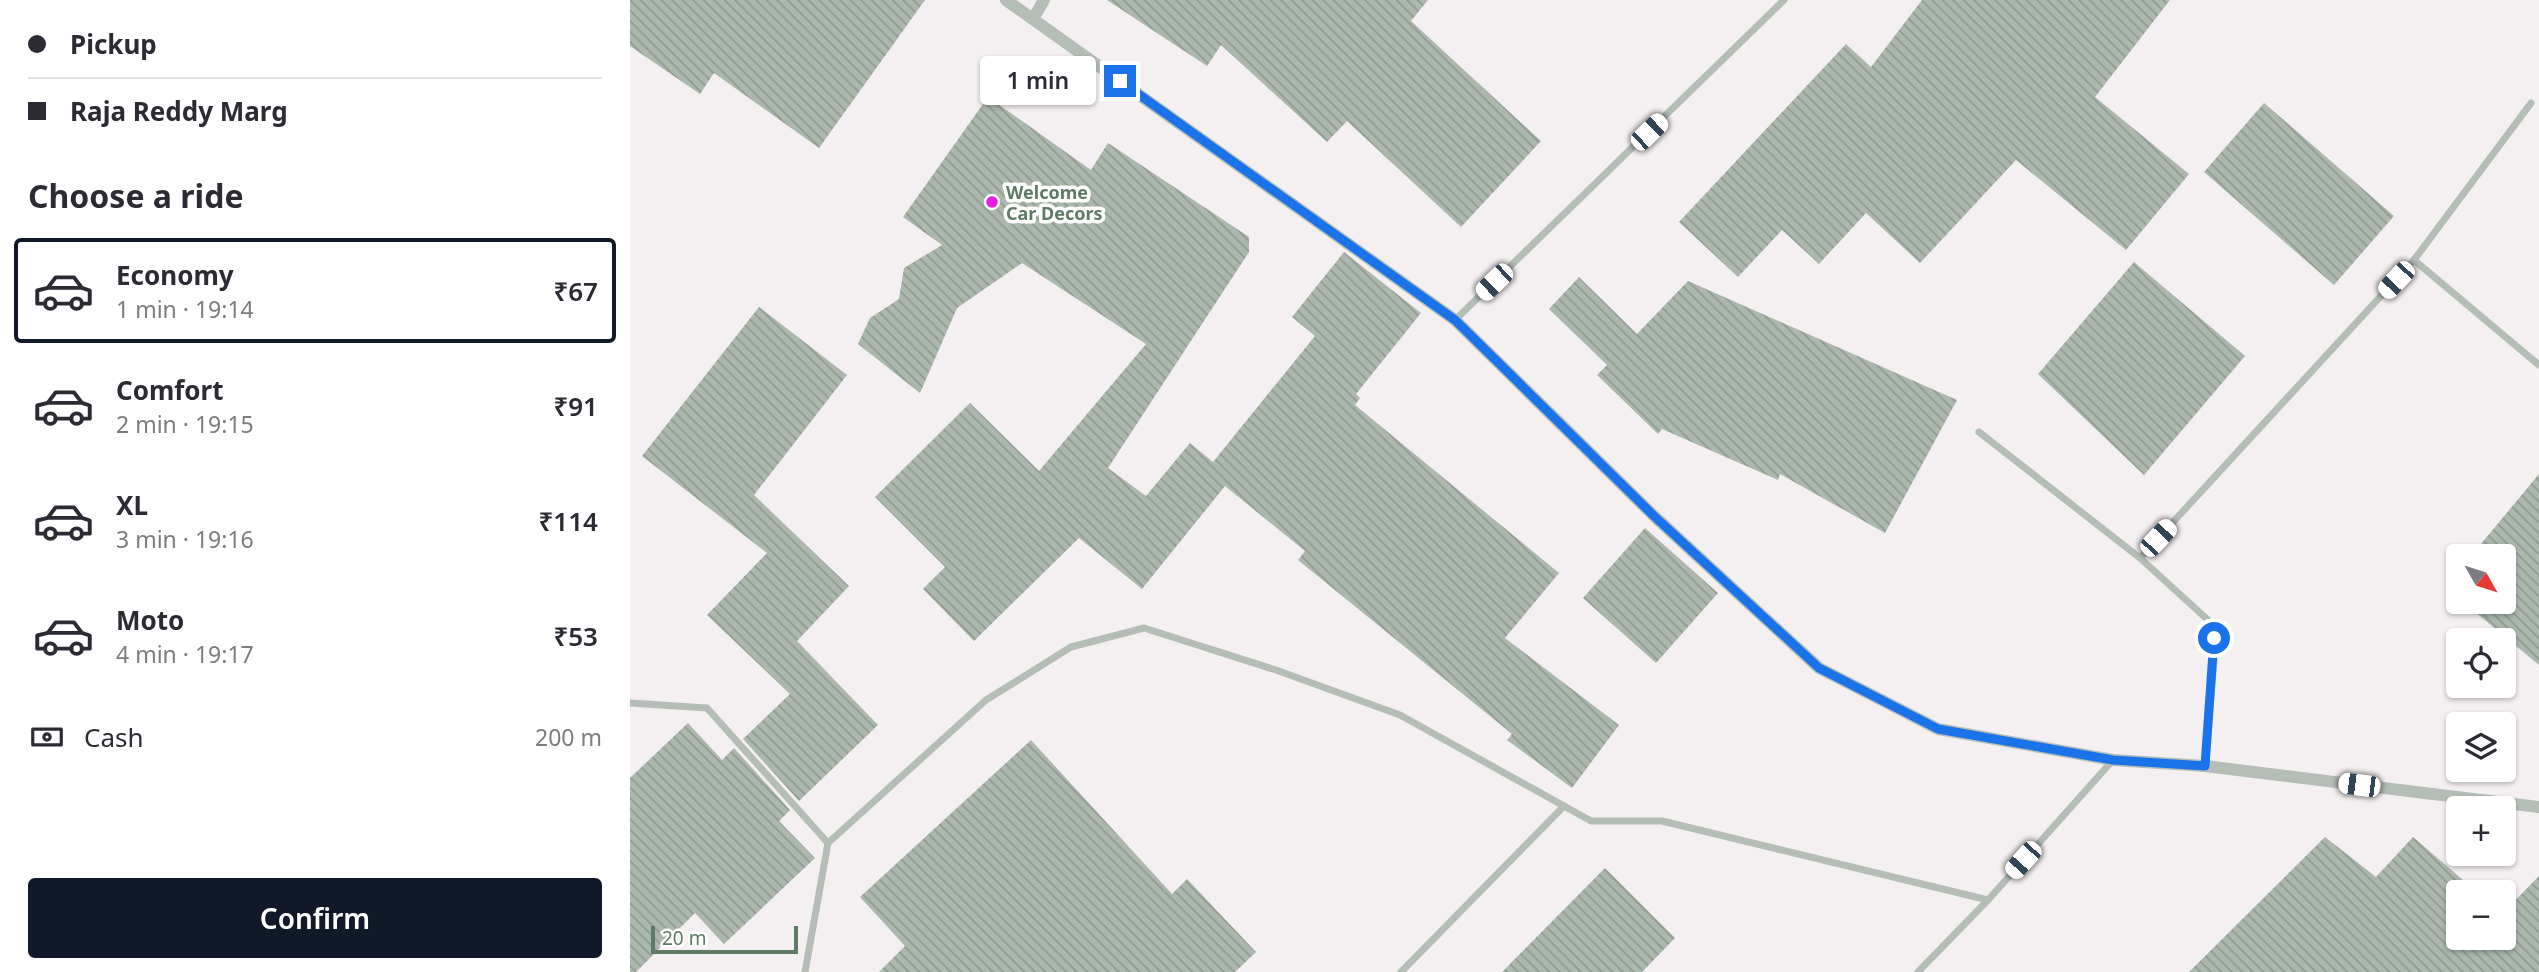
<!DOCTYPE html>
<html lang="en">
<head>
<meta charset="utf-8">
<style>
	:root { --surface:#fff; --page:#f2f2f3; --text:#2b2b33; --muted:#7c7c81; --line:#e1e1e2; --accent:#111827 }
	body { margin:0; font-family:"Noto Sans",sans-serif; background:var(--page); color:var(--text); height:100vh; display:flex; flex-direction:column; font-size:26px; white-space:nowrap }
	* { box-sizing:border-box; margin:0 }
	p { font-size:23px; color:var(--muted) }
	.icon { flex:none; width:38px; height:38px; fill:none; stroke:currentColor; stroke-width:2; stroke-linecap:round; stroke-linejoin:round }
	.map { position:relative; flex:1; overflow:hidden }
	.drawer { display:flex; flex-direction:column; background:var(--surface); width:630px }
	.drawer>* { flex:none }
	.top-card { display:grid; align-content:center; height:154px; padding:0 28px; background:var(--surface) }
	.needle { width:46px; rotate:129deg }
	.buttons { position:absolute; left:1816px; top:544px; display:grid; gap:14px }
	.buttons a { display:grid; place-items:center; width:70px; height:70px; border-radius:7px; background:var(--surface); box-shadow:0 2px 5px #0004; font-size:35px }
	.scale { position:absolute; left:21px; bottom:18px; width:147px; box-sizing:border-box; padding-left:7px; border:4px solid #5e7b65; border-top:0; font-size:19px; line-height:24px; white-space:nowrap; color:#5e7b65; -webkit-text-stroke:5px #fff; paint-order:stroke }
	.end { position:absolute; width:32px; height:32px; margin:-16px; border:9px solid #1a73e8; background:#fff; box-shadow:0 0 0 4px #fff }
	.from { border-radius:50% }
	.bubble { position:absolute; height:49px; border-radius:7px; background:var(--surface); box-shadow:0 2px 5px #0004; font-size:23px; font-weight:600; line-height:49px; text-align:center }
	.car { position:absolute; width:21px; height:42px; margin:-21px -10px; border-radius:9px; box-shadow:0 0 5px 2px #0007; background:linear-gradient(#fff 24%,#345 0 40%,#fff 0 76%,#345 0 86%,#fff 0) }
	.top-card b { display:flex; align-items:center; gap:24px; height:66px; font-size:26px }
	.top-card b+b { border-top:2px solid var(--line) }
	.top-card i { width:18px; height:18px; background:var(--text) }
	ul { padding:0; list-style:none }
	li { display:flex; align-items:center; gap:21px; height:105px; margin:0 14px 10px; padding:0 14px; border:4px solid transparent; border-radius:7px }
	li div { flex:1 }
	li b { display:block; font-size:26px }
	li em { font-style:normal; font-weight:600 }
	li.current { border-color:var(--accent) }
	li>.icon { width:63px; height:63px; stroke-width:1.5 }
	h2 { padding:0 28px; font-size:32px; line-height:84px }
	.pay { display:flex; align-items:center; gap:18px; height:77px; padding:0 28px; font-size:26px }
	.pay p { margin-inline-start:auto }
	.action { display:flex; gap:14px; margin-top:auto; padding:14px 28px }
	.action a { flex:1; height:80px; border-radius:7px; background:var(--accent); color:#fff; font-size:28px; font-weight:600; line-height:80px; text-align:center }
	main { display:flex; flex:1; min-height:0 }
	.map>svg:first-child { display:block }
	.building { fill:url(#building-back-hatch) }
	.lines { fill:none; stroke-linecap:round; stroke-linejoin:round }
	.minor { stroke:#b4beb7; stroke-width:7 }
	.tertiary { stroke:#b4beb7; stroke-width:12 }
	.route { stroke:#1a73e8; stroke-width:9 }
	.poi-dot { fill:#e81be3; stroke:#fff; stroke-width:2.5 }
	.labels { text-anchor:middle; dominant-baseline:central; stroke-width:7; stroke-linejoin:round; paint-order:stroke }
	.poi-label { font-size:18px; font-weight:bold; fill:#5e7b65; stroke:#fff; text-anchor:start }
</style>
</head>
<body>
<main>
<section class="drawer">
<div class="top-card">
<b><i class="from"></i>Pickup</b>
<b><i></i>Raja Reddy Marg</b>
</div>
<h2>Choose a ride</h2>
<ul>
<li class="current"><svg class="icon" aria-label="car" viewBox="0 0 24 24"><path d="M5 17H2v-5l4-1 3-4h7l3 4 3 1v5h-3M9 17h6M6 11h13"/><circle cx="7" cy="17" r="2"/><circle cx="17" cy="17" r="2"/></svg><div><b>Economy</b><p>1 min · 19:14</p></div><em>₹67</em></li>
<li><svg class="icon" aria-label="car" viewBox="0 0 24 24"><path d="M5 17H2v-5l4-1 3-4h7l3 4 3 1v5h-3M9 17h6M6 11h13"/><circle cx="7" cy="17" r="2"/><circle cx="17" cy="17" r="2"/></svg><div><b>Comfort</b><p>2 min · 19:15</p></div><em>₹91</em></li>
<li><svg class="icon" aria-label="car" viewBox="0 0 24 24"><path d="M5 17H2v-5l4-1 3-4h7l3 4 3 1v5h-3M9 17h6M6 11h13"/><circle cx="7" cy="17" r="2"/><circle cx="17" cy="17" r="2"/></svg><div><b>XL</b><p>3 min · 19:16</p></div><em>₹114</em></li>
<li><svg class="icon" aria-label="car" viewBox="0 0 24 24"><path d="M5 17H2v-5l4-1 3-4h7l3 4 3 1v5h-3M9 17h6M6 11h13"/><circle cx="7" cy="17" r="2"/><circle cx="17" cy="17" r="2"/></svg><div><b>Moto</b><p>4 min · 19:17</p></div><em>₹53</em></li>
</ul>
<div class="pay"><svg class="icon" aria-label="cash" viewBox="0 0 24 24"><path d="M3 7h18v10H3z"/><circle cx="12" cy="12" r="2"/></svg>Cash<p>200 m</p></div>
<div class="action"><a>Confirm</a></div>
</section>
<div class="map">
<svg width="1909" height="972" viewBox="0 0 1909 972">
	<defs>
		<pattern id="building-back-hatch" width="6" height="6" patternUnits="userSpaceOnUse" patternTransform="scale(1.75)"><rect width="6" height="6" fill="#acb8ae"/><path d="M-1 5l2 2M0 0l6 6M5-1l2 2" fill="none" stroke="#8f9b91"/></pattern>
	</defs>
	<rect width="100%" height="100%" fill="#f4eff0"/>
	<!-- building -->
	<g class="building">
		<path d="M0,0H295L189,148L84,73L70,94L0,46Z"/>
		<path d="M477,0H798L781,21L911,141L831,227L717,121L697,142L591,45L577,66Z"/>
		<path d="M1292,0H1540L1465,97L1559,174L1496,250L1386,160L1290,263L1236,213L1189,264L1152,230L1108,277L1049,222L1216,44L1241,67Z"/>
		<path d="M358,97L461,170L478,143L619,237V252L478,468L516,496L560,443L583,462L685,336L662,317L714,252L791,313L726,394L730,398L725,405L929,573L875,638L989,725L942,788L877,740L882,734L668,560L675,551L595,486L512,589L449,538L344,641L293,589L315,567L245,497L340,403L409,471L516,344L392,263L327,308L290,393L228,344L240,318L269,299L274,268L312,245L273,217Z"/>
		<path d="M1634,103L1764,216L1704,285L1574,172Z"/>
		<path d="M1504,262L1615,356L1514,475L1408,374Z"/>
		<path d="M949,277L1007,334L1058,281L1327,400L1255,533L1150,474L1148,480L1032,429L1028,434L967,375L977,365L919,309Z"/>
		<path d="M129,307L217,375L124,495L219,586L167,641L248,725L169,801L113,739L160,694L77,615L137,553L12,456Z"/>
		<path d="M1909,474V665L1833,602H1874V556H1841Z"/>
		<path d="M1015,528L1088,593L1026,663L953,598Z"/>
		<path d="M1829,572V598L1823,594V579Z"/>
		<path d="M58,723L92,760L104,748L160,810L149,821L185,858L94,944L65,913L6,972H0V778Z"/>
		<path d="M401,740L542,894L557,879L626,952L605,972H249L275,946L230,897Z"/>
		<path d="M1695,837L1746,877L1783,837L1847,892H1829V938H1874V912L1909,876V972H1559Z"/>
		<path d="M975,868L1045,938L1012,972H872Z"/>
	</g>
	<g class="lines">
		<!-- minor -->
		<g class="minor">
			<path d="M1784,260L1901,103"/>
			<path d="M825,320L1154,0"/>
			<path d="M1349,432L1510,558L1578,620L1584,638V660L1575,766"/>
			<path d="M1510,558L1784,260L1909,365"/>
			<path d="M0,703L77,708L198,843L356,700L441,647L514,628L646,670L770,715L961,821H1032L1358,900"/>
			<path d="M175,972L198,843"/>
			<path d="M771,972L934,806"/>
			<path d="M1288,972L1358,900L1483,760"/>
		</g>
		<!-- tertiary -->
		<g class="tertiary">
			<path d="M376,0L825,320L1024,516L1189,668L1308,729L1483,760L1575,766L1909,807"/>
			<path d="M403,19L414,0"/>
		</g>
	</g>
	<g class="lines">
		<!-- route -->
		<path class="route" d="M490,81L825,320L1024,516L1189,668L1308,729L1483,760L1575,766L1584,638"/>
	</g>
	<!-- markers -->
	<circle class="poi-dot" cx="362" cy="202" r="7"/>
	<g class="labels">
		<!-- poi labels -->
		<g class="poi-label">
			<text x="376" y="192">Welcome<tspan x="376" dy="21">Car Decors</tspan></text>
		</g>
	</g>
</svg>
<div class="buttons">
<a><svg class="needle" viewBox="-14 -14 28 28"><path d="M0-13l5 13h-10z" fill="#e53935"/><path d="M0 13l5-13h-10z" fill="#7c7c81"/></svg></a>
<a><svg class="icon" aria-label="locate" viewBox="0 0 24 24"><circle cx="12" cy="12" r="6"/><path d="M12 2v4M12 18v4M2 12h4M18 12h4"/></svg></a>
<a><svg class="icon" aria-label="layers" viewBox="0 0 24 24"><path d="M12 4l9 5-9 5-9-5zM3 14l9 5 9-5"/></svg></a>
<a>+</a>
<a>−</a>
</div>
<div class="scale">20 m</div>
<i class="end from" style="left:1584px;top:638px"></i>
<i class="end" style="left:490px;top:81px"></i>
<div class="bubble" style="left:350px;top:56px;width:116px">1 min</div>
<i class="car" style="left:1019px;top:132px;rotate:46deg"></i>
<i class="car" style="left:1766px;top:280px;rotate:223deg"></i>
<i class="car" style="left:864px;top:282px;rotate:226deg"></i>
<i class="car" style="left:1528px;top:538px;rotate:43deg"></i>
<i class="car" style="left:1729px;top:785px;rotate:277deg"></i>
<i class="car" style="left:1393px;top:860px;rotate:222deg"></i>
</div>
</main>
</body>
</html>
